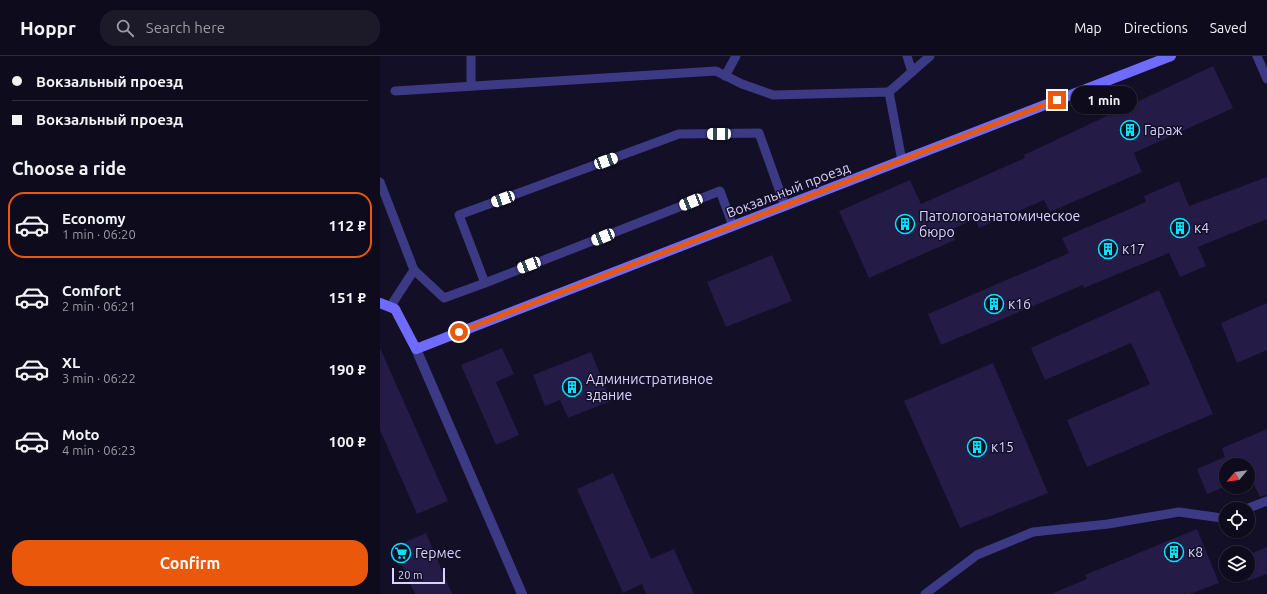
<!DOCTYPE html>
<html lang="en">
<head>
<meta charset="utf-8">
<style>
	:root { --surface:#0e0b1c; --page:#1c1929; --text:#f1f3f6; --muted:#9b9ba3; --line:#2e2b3b; --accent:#ea580c }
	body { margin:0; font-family:Ubuntu,sans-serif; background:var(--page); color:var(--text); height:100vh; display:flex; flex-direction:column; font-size:15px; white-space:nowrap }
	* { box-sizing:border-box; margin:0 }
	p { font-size:13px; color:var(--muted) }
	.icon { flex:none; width:22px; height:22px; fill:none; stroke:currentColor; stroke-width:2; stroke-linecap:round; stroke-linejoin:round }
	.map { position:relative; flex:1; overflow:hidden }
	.side { display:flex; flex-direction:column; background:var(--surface); width:380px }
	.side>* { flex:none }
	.hud { display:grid; align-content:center; height:88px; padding:0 12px; background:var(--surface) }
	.needle { width:26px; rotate:241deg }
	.buttons { position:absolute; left:839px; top:402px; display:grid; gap:8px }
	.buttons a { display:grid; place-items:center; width:36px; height:36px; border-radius:50%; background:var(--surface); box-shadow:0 1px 3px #0004,0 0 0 1px var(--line); font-size:20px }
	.scale { position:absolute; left:12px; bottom:10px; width:53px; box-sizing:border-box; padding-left:4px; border:2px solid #d9d4ff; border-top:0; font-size:11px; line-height:14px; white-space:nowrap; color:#d9d4ff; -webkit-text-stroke:3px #130f26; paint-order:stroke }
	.end { position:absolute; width:18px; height:18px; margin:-9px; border:5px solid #ea580c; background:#fff; box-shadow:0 0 0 2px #fff }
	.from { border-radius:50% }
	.bubble { position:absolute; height:28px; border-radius:14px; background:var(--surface); box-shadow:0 1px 3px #0004,0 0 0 1px var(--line); font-size:13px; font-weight:700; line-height:28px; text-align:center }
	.car { position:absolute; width:12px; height:24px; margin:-12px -6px; border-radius:5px; box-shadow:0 0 3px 1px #0007; background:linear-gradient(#fff 24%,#345 0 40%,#fff 0 76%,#345 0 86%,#fff 0) }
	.hud b { display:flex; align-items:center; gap:14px; height:38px; font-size:15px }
	.hud b+b { border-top:1px solid var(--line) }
	.hud i { width:10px; height:10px; background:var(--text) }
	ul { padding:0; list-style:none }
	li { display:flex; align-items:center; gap:12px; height:66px; margin:0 8px 6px; padding:0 4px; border:2px solid transparent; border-radius:16px }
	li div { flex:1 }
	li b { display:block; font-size:15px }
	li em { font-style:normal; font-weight:700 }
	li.on { border-color:var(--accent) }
	li>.icon { width:36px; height:36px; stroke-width:1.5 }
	h2 { padding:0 12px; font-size:18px; line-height:48px }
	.button { display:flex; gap:8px; margin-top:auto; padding:8px 12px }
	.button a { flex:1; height:46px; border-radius:16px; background:var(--accent); color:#fff; font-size:16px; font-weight:700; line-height:46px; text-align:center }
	header { display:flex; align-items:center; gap:24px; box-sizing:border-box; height:56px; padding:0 20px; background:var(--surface); border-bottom:1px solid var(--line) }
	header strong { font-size:19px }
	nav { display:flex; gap:22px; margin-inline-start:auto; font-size:14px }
	.search { width:280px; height:36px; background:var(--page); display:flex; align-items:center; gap:10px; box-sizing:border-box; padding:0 14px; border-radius:16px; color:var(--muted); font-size:15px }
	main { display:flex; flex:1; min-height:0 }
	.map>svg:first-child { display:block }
	.building { fill:#241b47 }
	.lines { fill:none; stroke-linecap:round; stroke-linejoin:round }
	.lane { stroke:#3d3a85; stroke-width:9 }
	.street { stroke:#3d3a85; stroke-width:10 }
	.secondary { stroke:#6f6bff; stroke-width:10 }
	.route { stroke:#ea580c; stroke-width:5 }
	.labels { text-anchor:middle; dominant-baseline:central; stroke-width:3; stroke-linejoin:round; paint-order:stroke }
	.poi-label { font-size:14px; fill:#d9d4ff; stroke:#130f26; text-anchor:start }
	.street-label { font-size:14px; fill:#d9d4ff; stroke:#130f26 }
</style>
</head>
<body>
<header>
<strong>Hoppr</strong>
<div class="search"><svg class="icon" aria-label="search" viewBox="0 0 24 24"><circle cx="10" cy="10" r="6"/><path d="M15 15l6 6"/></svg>Search here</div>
<nav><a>Map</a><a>Directions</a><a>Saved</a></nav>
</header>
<main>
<section class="side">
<div class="hud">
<b><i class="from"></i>Вокзальный проезд</b>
<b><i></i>Вокзальный проезд</b>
</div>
<h2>Choose a ride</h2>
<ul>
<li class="on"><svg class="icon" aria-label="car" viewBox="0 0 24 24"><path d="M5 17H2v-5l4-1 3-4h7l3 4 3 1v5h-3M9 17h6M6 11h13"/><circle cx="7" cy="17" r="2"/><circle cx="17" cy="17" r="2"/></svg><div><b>Economy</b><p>1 min · 06:20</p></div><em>112 ₽</em></li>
<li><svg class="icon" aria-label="car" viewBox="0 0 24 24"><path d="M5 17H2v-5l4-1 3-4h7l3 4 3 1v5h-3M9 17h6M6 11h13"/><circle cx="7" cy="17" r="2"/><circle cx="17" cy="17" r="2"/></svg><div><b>Comfort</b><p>2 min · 06:21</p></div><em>151 ₽</em></li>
<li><svg class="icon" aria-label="car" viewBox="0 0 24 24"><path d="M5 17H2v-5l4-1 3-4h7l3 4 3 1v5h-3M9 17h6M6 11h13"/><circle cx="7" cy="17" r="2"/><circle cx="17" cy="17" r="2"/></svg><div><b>XL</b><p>3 min · 06:22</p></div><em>190 ₽</em></li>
<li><svg class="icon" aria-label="car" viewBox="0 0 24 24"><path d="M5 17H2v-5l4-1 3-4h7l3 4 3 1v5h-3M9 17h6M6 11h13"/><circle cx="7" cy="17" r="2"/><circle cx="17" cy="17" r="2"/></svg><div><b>Moto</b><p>4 min · 06:23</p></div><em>100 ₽</em></li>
</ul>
<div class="button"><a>Confirm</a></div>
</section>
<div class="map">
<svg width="887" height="538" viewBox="0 0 887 538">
	<rect width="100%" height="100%" fill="#130f26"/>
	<!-- building -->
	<g class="building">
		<path d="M833,10L853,52L754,97L762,116L670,156L664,144L599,172L595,163L570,174L575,184L489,222L459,155L530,124L541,148L645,102L644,99Z"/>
		<path d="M887,121V163L818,191L826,210L800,221L789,197L704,232L703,229L561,289L548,258L689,197L682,182L766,146L764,140L799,125L809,150Z"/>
		<path d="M392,199L412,245L346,271L327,226Z"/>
		<path d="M779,234L833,358L707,411L687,364L770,328L751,287L665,324L651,292Z"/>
		<path d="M887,247V294L857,307L841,267Z"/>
		<path d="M0,292L68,445L37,458L0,374Z"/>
		<path d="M122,292L134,318L116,326L139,379L116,389L81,309Z"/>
		<path d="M211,296L231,345L188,362L180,344L165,350L153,319Z"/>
		<path d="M613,307L668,437L580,472L524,345Z"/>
		<path d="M887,373V439L880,441L870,420H868V409H846V430L827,438L817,413L845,401L842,392Z"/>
		<path d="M233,417L271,503L294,493L314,538H266L262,528L243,537L197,433Z"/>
		<path d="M817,473L839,527L810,538H671L707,523L705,519Z"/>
		<path d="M46,477L72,538H35L14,491Z"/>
		<path d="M887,491V518L868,525V499Z"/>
	</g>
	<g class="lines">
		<!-- lane -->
		<g class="lane">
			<path d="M527,0L532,16"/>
			<path d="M877,0L887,23"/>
			<path d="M345,20L356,0"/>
			<path d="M91,30V0"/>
			<path d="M15,35L336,15L362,28L393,39L509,36L522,105"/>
			<path d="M509,36L550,0"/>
			<path d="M0,126L34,214L64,242L105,227L79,159L299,78L379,77L405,150"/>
			<path d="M105,227L340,135L353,170"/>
			<path d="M10,251L34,214"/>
			<path d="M866,453L887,445"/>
			<path d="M545,538L597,499L653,476L728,468L799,456L842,462L846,461"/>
		</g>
		<!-- street -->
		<path class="street" d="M36,293L142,538"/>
		<!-- secondary -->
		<path class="secondary" d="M0,247L15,253L36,293L791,0"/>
	</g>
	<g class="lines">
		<!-- route -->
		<path class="route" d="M79,276L677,44"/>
	</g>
	<!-- icons -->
	<defs>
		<g id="building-ring" transform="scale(1)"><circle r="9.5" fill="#130f26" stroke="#00e5ff" stroke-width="1.5"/><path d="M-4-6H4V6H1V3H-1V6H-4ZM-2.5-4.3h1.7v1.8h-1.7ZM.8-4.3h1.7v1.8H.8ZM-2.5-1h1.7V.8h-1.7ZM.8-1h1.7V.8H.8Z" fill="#00e5ff"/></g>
		<g id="supermarket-ring" transform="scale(1)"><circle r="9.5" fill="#130f26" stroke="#00e5ff" stroke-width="1.5"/><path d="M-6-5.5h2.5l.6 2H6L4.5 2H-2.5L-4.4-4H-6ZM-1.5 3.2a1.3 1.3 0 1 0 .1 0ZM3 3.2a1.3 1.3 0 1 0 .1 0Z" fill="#00e5ff"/></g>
	</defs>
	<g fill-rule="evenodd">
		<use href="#building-ring" x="750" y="74"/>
		<use href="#building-ring" x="525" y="168"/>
		<use href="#building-ring" x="800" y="172"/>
		<use href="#building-ring" x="728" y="193"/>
		<use href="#building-ring" x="614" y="248"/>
		<use href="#building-ring" x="192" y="331"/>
		<use href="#building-ring" x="597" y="391"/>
		<use href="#building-ring" x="794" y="496"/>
		<use href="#supermarket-ring" x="21" y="497"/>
	</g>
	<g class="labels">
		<!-- poi labels -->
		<g class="poi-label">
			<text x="764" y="74">Гараж</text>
			<text x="539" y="160">Патологоанатомическое<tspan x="539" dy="16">бюро</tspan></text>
			<text x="814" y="172">к4</text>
			<text x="742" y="193">к17</text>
			<text x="628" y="248">к16</text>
			<text x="206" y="323">Административное<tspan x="206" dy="16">здание</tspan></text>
			<text x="611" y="391">к15</text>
			<text x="808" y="496">к8</text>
			<text x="35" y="497">Гермес</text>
		</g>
		<!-- street labels -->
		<g class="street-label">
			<text transform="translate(408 134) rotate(-21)">Вокзальный проезд</text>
		</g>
	</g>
</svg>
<div class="buttons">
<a><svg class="needle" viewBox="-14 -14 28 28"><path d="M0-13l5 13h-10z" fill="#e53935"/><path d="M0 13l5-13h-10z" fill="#9b9ba3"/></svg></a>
<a><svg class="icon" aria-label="locate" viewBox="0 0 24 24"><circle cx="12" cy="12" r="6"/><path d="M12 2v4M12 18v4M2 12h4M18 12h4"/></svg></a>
<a><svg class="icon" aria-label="layers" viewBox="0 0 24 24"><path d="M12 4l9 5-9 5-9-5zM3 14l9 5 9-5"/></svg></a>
</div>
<div class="scale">20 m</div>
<i class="end from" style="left:79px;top:276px"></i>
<i class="end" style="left:677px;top:44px"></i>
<div class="bubble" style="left:691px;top:30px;width:66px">1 min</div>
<i class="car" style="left:339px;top:78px;rotate:270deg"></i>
<i class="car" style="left:226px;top:105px;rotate:70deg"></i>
<i class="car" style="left:123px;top:143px;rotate:250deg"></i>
<i class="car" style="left:311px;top:146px;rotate:248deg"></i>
<i class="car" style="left:223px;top:181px;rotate:248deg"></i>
<i class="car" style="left:149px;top:209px;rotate:249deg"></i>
</div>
</main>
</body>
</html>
